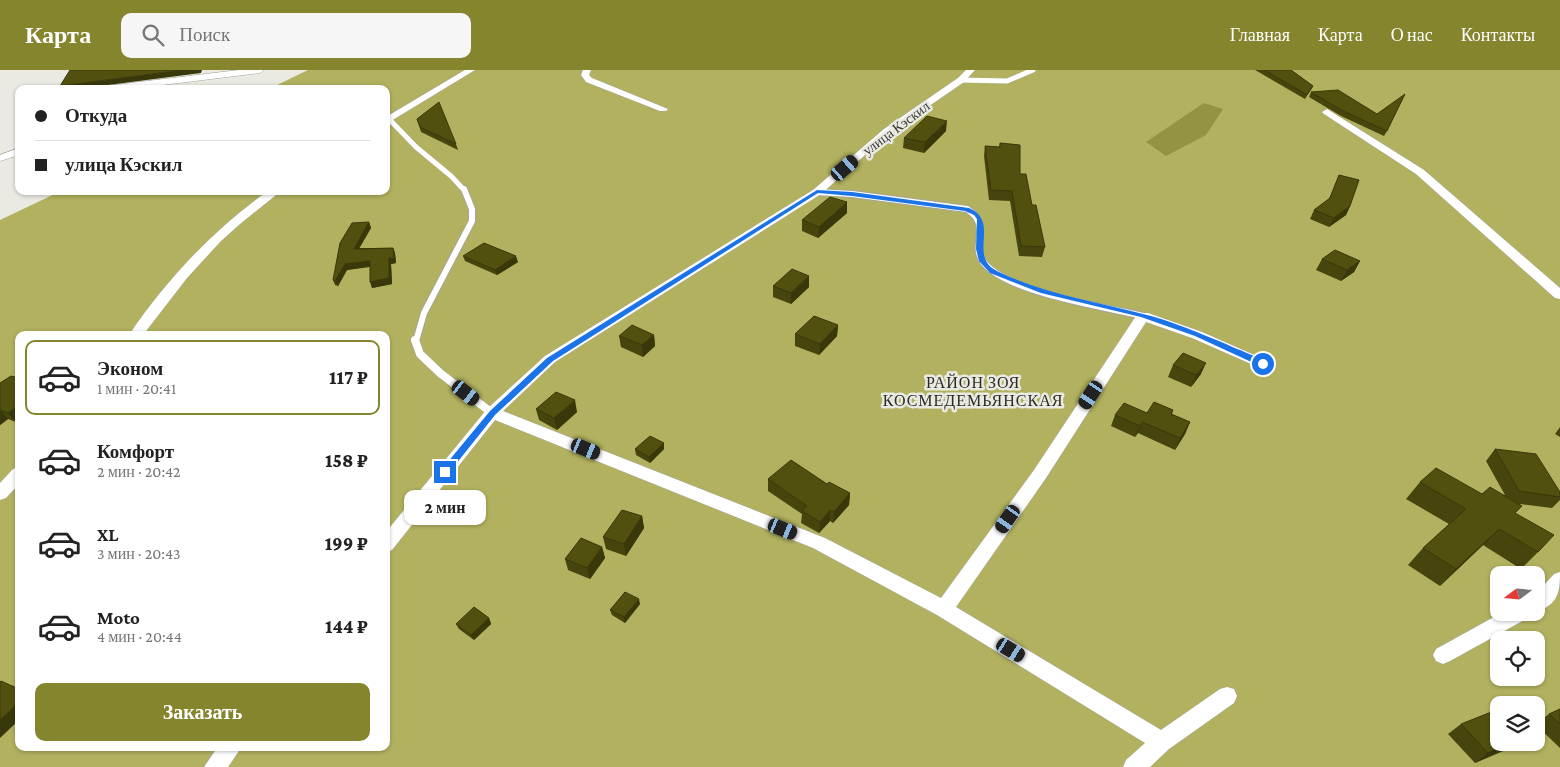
<!DOCTYPE html>
<html lang="ru">
<head>
<meta charset="utf-8">
<style>
	:root { --surface:#fff; --page:#f6f6f6; --text:#222; --muted:#767676; --line:#e0e0e0; --accent:#85852e }
	body { margin:0; font-family:"Crimson Pro",serif; background:var(--page); color:var(--text); height:100vh; display:flex; flex-direction:column; font-size:19px; white-space:nowrap }
	* { box-sizing:border-box; margin:0 }
	p { font-size:16px; color:var(--muted) }
	.icon { flex:none; width:28px; height:28px; fill:none; stroke:currentColor; stroke-width:2; stroke-linecap:round; stroke-linejoin:round }
	.map { position:relative; flex:1; overflow:hidden }
	.details { position:absolute; left:15px; top:261px; width:375px; height:420px; display:flex; flex-direction:column; background:var(--surface); border-radius:10px; box-shadow:0 1px 4px #0004 }
	.details>* { flex:none }
	.top-card { position:absolute; left:15px; top:15px; width:375px; height:110px; border-radius:10px; box-shadow:0 1px 4px #0004; display:grid; align-content:center; height:110px; padding:0 20px; background:var(--surface) }
	.needle { width:32px; rotate:254deg }
	.tools { position:absolute; left:1490px; top:496px; display:grid; gap:10px }
	.tools a { display:grid; place-items:center; width:55px; height:55px; border-radius:10px; background:var(--surface); box-shadow:0 1px 4px #0004; font-size:25px }
	.end { position:absolute; width:22px; height:22px; margin:-11px; border:6px solid #1a73e8; background:#fff; box-shadow:0 0 0 2px #fff }
	.from { border-radius:50% }
	.bubble { position:absolute; height:35px; border-radius:10px; background:var(--surface); box-shadow:0 1px 4px #0004; font-size:16px; font-weight:800; line-height:35px; text-align:center }
	.car { position:absolute; width:15px; height:30px; margin:-15px -8px; border-radius:6px; box-shadow:0 0 4px 1px #0007; background:linear-gradient(#222 24%,#8ab4d8 0 40%,#222 0 76%,#8ab4d8 0 86%,#222 0) }
	.top-card b { display:flex; align-items:center; gap:18px; height:48px; font-size:19px }
	.top-card b+b { border-top:1px solid var(--line) }
	.top-card i { width:12px; height:12px; background:var(--text) }
	ul { padding:9px 0 0; list-style:none }
	li { display:flex; align-items:center; gap:15px; height:75px; margin:0 10px 8px; padding:0 10px; border:2px solid transparent; border-radius:10px }
	li div { flex:1 }
	li b { display:block; font-size:19px }
	li em { font-style:normal; font-weight:800 }
	li.active { border-color:var(--accent) }
	li>.icon { width:45px; height:45px; stroke-width:1.5 }
	.button { display:flex; gap:10px; margin-top:auto; padding:10px 20px }
	.button a { flex:1; height:58px; border-radius:10px; background:var(--accent); color:#fff; font-size:20px; font-weight:800; line-height:58px; text-align:center }
	header { display:flex; align-items:center; gap:30px; box-sizing:border-box; height:70px; padding:0 25px; background:var(--accent); color:#fff }
	header strong { font-size:24px }
	nav { display:flex; gap:28px; margin-inline-start:auto; font-size:18px }
	.search { width:350px; height:45px; background:var(--page); display:flex; align-items:center; gap:12px; box-sizing:border-box; padding:0 18px; border-radius:10px; color:var(--muted); font-size:19px }
	.map>svg:first-child { display:block }
	.forest { fill:#b1b15f; fill-rule:evenodd }
	.water { fill:#939342 }
	.lines { fill:none; stroke-linecap:round; stroke-linejoin:round }
	.service-far2-casing { stroke:#a5a59e; stroke-width:5.5 }
	.service-far1-casing { stroke:#a5a59e; stroke-width:8 }
	.service-casing { stroke:#a5a59e; stroke-width:9 }
	.minor-casing { stroke:#a5a59e; stroke-width:1 }
	.service-far2 { stroke:#fff; stroke-width:5 }
	.service-far1 { stroke:#fff; stroke-width:6 }
	.service { stroke:#fff; stroke-width:8 }
	.minor { fill:#fff; fill-rule:evenodd }
	.wall { fill:#46450d }
	.shaded-wall { fill:#39380a }
	.building { fill:#51500f; stroke:#39380a }
	.route { fill:#1a73e8 }
	.labels { text-anchor:middle; dominant-baseline:central; stroke-width:5; stroke-linejoin:round; paint-order:stroke }
	.street-label { font-size:14px; fill:#3a3a37; stroke:#eaeae3 }
	.quarter-label { font-size:16px; letter-spacing:1px; fill:#2b2b26; stroke:#eaeae3 }
</style>
</head>
<body>
<header>
<strong>Карта</strong>
<div class="search"><svg class="icon" aria-label="search" viewBox="0 0 24 24"><circle cx="10" cy="10" r="6"/><path d="M15 15l6 6"/></svg>Поиск</div>
<nav><a>Главная</a><a>Карта</a><a>О нас</a><a>Контакты</a></nav>
</header>
<div class="map">
<svg width="1560" height="697" viewBox="0 0 1560 697">
	<rect width="100%" height="100%" fill="#eaeae3"/>
	<!-- forest -->
	<path class="forest" d="M308,0H1560V697H0V150L61,121H386V19H269ZM19,265H386V678H19ZM1499,505H1536V542H1499ZM1499,570H1536V608H1499ZM1499,635H1536V672H1499Z"/>
	<!-- water -->
	<path class="water" d="M1204,33L1223,39L1206,65L1166,86L1146,72Z"/>
	<g class="lines">
		<!-- service-far2 casing -->
		<g class="service-far2-casing">
			<g id="service-far2">
				<path d="M961,10L1007,11L1033,0"/>
				<path d="M389,49L416,77L451,106L465,121"/>
			</g>
		</g>
		<!-- service-far1 casing -->
		<g class="service-far1-casing">
			<g id="service-far1">
				<path d="M817,122L852,124L967,139C993,156 969,175 984,193C1009,223 1105,237 1143,246"/>
				<path d="M416,271L424,243L472,151V139L464,119"/>
			</g>
		</g>
		<!-- service casing -->
		<g class="service-casing">
			<path id="service" d="M415,270L420,284L440,303L492,343"/>
		</g>
		<!-- minor casing -->
		<g class="minor-casing">
			<g id="minor">
				<path d="M239,0H264L260,3L130,19H102L106,16Z"/>
				<path d="M465,0H475L386,54V47Z"/>
				<path d="M583,0H591L589,5L592,8L668,39L666,41H660L586,12L581,5Z"/>
				<path d="M966,0H975L964,12L890,63L821,124L555,292L503,341L825,468L941,528L1034,400L1138,243H1148L1202,262L1268,291L1270,294L1268,297H1258L1192,268L1146,252L1046,408L956,537L1161,660L1220,619L1227,617L1234,619L1237,626L1234,633L1169,679L1150,697H1123L1126,690L1145,673L937,545L813,478L495,350L392,480L386,482V462L487,339L545,286L813,120L884,59L958,8Z"/>
				<path d="M1327,39L1424,100L1560,218V229L1555,228L1416,104L1324,44L1322,42Z"/>
				<path d="M19,78V85L0,91V85Z"/>
				<path d="M268,121H281L240,154L221,171L187,208L143,265H129C166,210 214,159 268,121Z"/>
				<path d="M19,397V414L6,428L0,430V413L13,399Z"/>
				<path d="M1560,502C1560,523 1558,534 1536,542V524L1554,504Z"/>
				<path d="M1503,542H1530L1528,548L1450,591L1443,594L1436,591L1433,585L1436,579Z"/>
				<path d="M217,678H241L228,697H204Z"/>
			</g>
		</g>
		<!-- service-far2 -->
		<use href="#service-far2" class="service-far2"/>
		<!-- service-far1 -->
		<use href="#service-far1" class="service-far1"/>
		<!-- service -->
		<use href="#service" class="service"/>
		<!-- minor -->
		<use href="#minor" class="minor"/>
	</g>
	<!-- wall -->
	<g class="wall">
		<path d="M1255,0H1291L1313,16L1305,29Z"/>
		<path d="M1311,22L1387,61L1384,66L1341,46L1309,27Z"/>
		<path d="M417,49L456,74L458,80L421,62Z"/>
		<path d="M946,61L924,83L903,78L904,68Z"/>
		<path d="M1000,73L1020,104L1032,135L1045,177L1042,187L1019,186L1010,131L989,130L984,86L985,76L999,77Z"/>
		<path d="M1339,105L1350,136L1346,145L1329,157L1310,149L1314,140L1329,129Z"/>
		<path d="M847,143L818,168L802,161V150Z"/>
		<path d="M369,152L371,158L359,178H393L395,183L396,193L391,194L392,214L372,218L370,197L347,200L338,216L335,215L333,210Z"/>
		<path d="M463,186L518,192L497,205L465,191Z"/>
		<path d="M1322,189L1360,191L1354,202L1341,211L1316,200Z"/>
		<path d="M809,206V217L791,234L773,227V216Z"/>
		<path d="M838,255L837,266L819,285L795,276V264Z"/>
		<path d="M654,265L655,276L643,287L621,277L619,266Z"/>
		<path d="M1173,295L1201,304L1191,317L1168,307Z"/>
		<path d="M19,308V350L16,352L8,349L0,355V313Z"/>
		<path d="M536,339L577,342L557,360L539,350Z"/>
		<path d="M1173,340L1172,344L1190,352L1185,364L1175,380L1138,363L1135,367L1111,356L1115,345Z"/>
		<path d="M1560,357V367L1555,364Z"/>
		<path d="M664,373V379L650,393L636,385L635,379Z"/>
		<path d="M1495,379L1560,422V430L1552,438L1520,434L1515,443L1538,482L1521,499L1483,475L1440,516L1408,495L1423,478L1449,454L1406,429L1420,412L1482,424L1505,425L1486,391Z"/>
		<path d="M768,409L827,414L850,423L849,435L833,453L830,451L819,463L801,453L802,444L768,421Z"/>
		<path d="M642,446L644,458L626,486L606,479L603,467Z"/>
		<path d="M602,477L605,488L590,509L568,500L565,489Z"/>
		<path d="M640,534L625,553L612,545L610,540Z"/>
		<path d="M489,548L491,554L474,570L459,559L456,554Z"/>
		<path d="M1560,639V678L1536,655V654L1549,644Z"/>
		<path d="M1461,654L1520,674L1475,693L1448,664Z"/>
	</g>
	<!-- shaded-wall -->
	<g class="shaded-wall">
		<path d="M183,0H202L201,3L77,19H62L60,16Z"/>
		<path d="M947,51L946,61L924,83L925,72Z"/>
		<path d="M847,132V143L818,168L819,157Z"/>
		<path d="M1350,136L1346,145L1329,157L1334,148Z"/>
		<path d="M369,152L371,158L356,184L354,179Z"/>
		<path d="M393,178L395,183L396,193L391,194L392,214L372,218L370,212L389,188Z"/>
		<path d="M516,186L518,192L497,205L495,200Z"/>
		<path d="M370,191L372,196L347,200L338,216L335,211L345,194Z"/>
		<path d="M1360,191L1354,202L1341,211L1347,200Z"/>
		<path d="M809,206V217L791,234V223Z"/>
		<path d="M838,255L837,266L819,285L820,274Z"/>
		<path d="M654,265L655,276L643,287L642,275Z"/>
		<path d="M1206,293L1201,304L1191,317L1196,305Z"/>
		<path d="M575,330L577,342L557,360L554,348Z"/>
		<path d="M19,335V350L16,352L8,343Z"/>
		<path d="M0,340L8,349L0,355Z"/>
		<path d="M1142,352L1138,363L1135,367L1140,356Z"/>
		<path d="M1190,352L1185,364L1175,380L1180,368Z"/>
		<path d="M664,373V379L650,393L649,387Z"/>
		<path d="M850,423L849,435L833,453L834,442Z"/>
		<path d="M830,440V451L819,463L820,452Z"/>
		<path d="M642,446L644,458L626,486L624,474Z"/>
		<path d="M1499,459L1483,475L1440,516L1456,499Z"/>
		<path d="M602,477L605,488L590,509L587,498Z"/>
		<path d="M639,529L640,534L625,553L624,547Z"/>
		<path d="M489,548L491,554L474,570L471,565Z"/>
		<path d="M19,632V650L0,668V650Z"/>
		<path d="M1512,672H1521L1475,693L1488,683Z"/>
	</g>
	<!-- building -->
	<g class="building">
		<path d="M70,0H183L60,16Z"/>
		<path d="M1264,0H1291L1313,16L1307,25Z"/>
		<path d="M1338,20L1377,44L1405,24L1387,61L1343,41L1311,22Z"/>
		<path d="M439,32L456,74L420,57L417,49Z"/>
		<path d="M927,46L947,51L925,72L904,68Z"/>
		<path d="M1000,73L1020,75V104H1026L1032,135H1036L1045,177L1021,176L1012,121L991,120L985,76L1000,77Z"/>
		<path d="M1339,105L1359,110L1350,136L1334,148L1314,140L1330,128Z"/>
		<path d="M830,127L847,132L819,157L802,150Z"/>
		<path d="M369,152L354,179L393,178L394,188H389V208L370,212V191L345,194L335,211L333,210L340,173L352,153Z"/>
		<path d="M484,173L516,186L495,200L463,186Z"/>
		<path d="M1335,180L1360,191L1347,200L1322,189Z"/>
		<path d="M792,199L809,206L791,223L773,216Z"/>
		<path d="M814,246L838,255L820,274L795,264Z"/>
		<path d="M632,255L654,265L642,275L619,266Z"/>
		<path d="M1183,283L1206,293L1196,305L1173,295Z"/>
		<path d="M11,306L19,308V327L17,328L19,329V335L8,343L0,340V313Z"/>
		<path d="M556,322L575,330L554,348L536,339Z"/>
		<path d="M1154,332L1173,340L1171,344L1190,352L1180,368L1142,352L1140,356L1115,345L1124,333L1147,343Z"/>
		<path d="M650,366L664,373L649,387L635,379Z"/>
		<path d="M1495,379L1536,384L1560,422V427L1519,421Z"/>
		<path d="M791,390L827,414L829,412L850,423L834,442L830,440L820,452L802,441L807,436L768,409Z"/>
		<path d="M1436,398L1482,424L1490,417L1522,436L1515,443L1554,465L1538,482L1499,459L1456,499L1423,478L1466,439L1420,412Z"/>
		<path d="M622,440L642,446L624,474L603,467Z"/>
		<path d="M581,468L602,477L587,498L565,489Z"/>
		<path d="M625,522L639,529L624,547L610,540Z"/>
		<path d="M474,537L489,548L471,565L456,554Z"/>
		<path d="M1,611L19,619V632L0,650V612Z"/>
		<path d="M1499,639V672H1512L1488,683L1461,654Z"/>
		<path d="M1560,639V654L1549,644Z"/>
	</g>
	<!-- route -->
	<path class="route" d="M817,120L852,122L969,138C1001,152 967,186 997,201C1043,224 1094,231 1143,244C1172,251 1199,263 1226,274C1238,280 1256,285 1267,294L1260,296L1195,266L1141,247L1041,223L990,203L979,191L976,179L977,149L974,145L965,141L852,126L818,123L553,291L495,345L448,404H442V399L490,341L547,288Z"/>
	<g class="labels">
		<!-- street labels -->
		<g class="street-label">
			<text transform="translate(896 58) rotate(-37)">улица Кэскил</text>
		</g>
		<!-- quarter labels -->
		<g class="quarter-label">
			<text x="973" y="312">РАЙОН ЗОЯ<tspan x="973" dy="18">КОСМЕДЕМЬЯНСКАЯ</tspan></text>
		</g>
	</g>
</svg>
<div class="tools">
<a><svg class="needle" viewBox="-14 -14 28 28"><path d="M0-13l5 13h-10z" fill="#e53935"/><path d="M0 13l5-13h-10z" fill="#767676"/></svg></a>
<a><svg class="icon" aria-label="locate" viewBox="0 0 24 24"><circle cx="12" cy="12" r="6"/><path d="M12 2v4M12 18v4M2 12h4M18 12h4"/></svg></a>
<a><svg class="icon" aria-label="layers" viewBox="0 0 24 24"><path d="M12 4l9 5-9 5-9-5zM3 14l9 5 9-5"/></svg></a>
</div>
<i class="end from" style="left:1263px;top:294px"></i>
<i class="end" style="left:445px;top:402px"></i>
<div class="bubble" style="left:404px;top:420px;width:82px">2 мин</div>
<i class="car" style="left:845px;top:98px;rotate:49deg"></i>
<i class="car" style="left:466px;top:323px;rotate:128deg"></i>
<i class="car" style="left:1091px;top:325px;rotate:213deg"></i>
<i class="car" style="left:586px;top:379px;rotate:112deg"></i>
<i class="car" style="left:1008px;top:449px;rotate:215deg"></i>
<i class="car" style="left:783px;top:459px;rotate:112deg"></i>
<i class="car" style="left:1011px;top:580px;rotate:121deg"></i>
<div class="top-card">
<b><i class="from"></i>Откуда</b>
<b><i></i>улица Кэскил</b>
</div>
<section class="details">
<ul>
<li class="active"><svg class="icon" aria-label="car" viewBox="0 0 24 24"><path d="M5 17H2v-5l4-1 3-4h7l3 4 3 1v5h-3M9 17h6M6 11h13"/><circle cx="7" cy="17" r="2"/><circle cx="17" cy="17" r="2"/></svg><div><b>Эконом</b><p>1 мин · 20:41</p></div><em>117 ₽</em></li>
<li><svg class="icon" aria-label="car" viewBox="0 0 24 24"><path d="M5 17H2v-5l4-1 3-4h7l3 4 3 1v5h-3M9 17h6M6 11h13"/><circle cx="7" cy="17" r="2"/><circle cx="17" cy="17" r="2"/></svg><div><b>Комфорт</b><p>2 мин · 20:42</p></div><em>158 ₽</em></li>
<li><svg class="icon" aria-label="car" viewBox="0 0 24 24"><path d="M5 17H2v-5l4-1 3-4h7l3 4 3 1v5h-3M9 17h6M6 11h13"/><circle cx="7" cy="17" r="2"/><circle cx="17" cy="17" r="2"/></svg><div><b>XL</b><p>3 мин · 20:43</p></div><em>199 ₽</em></li>
<li><svg class="icon" aria-label="car" viewBox="0 0 24 24"><path d="M5 17H2v-5l4-1 3-4h7l3 4 3 1v5h-3M9 17h6M6 11h13"/><circle cx="7" cy="17" r="2"/><circle cx="17" cy="17" r="2"/></svg><div><b>Moto</b><p>4 мин · 20:44</p></div><em>144 ₽</em></li>
</ul>
<div class="button"><a>Заказать</a></div>
</section>
</div>
</body>
</html>
